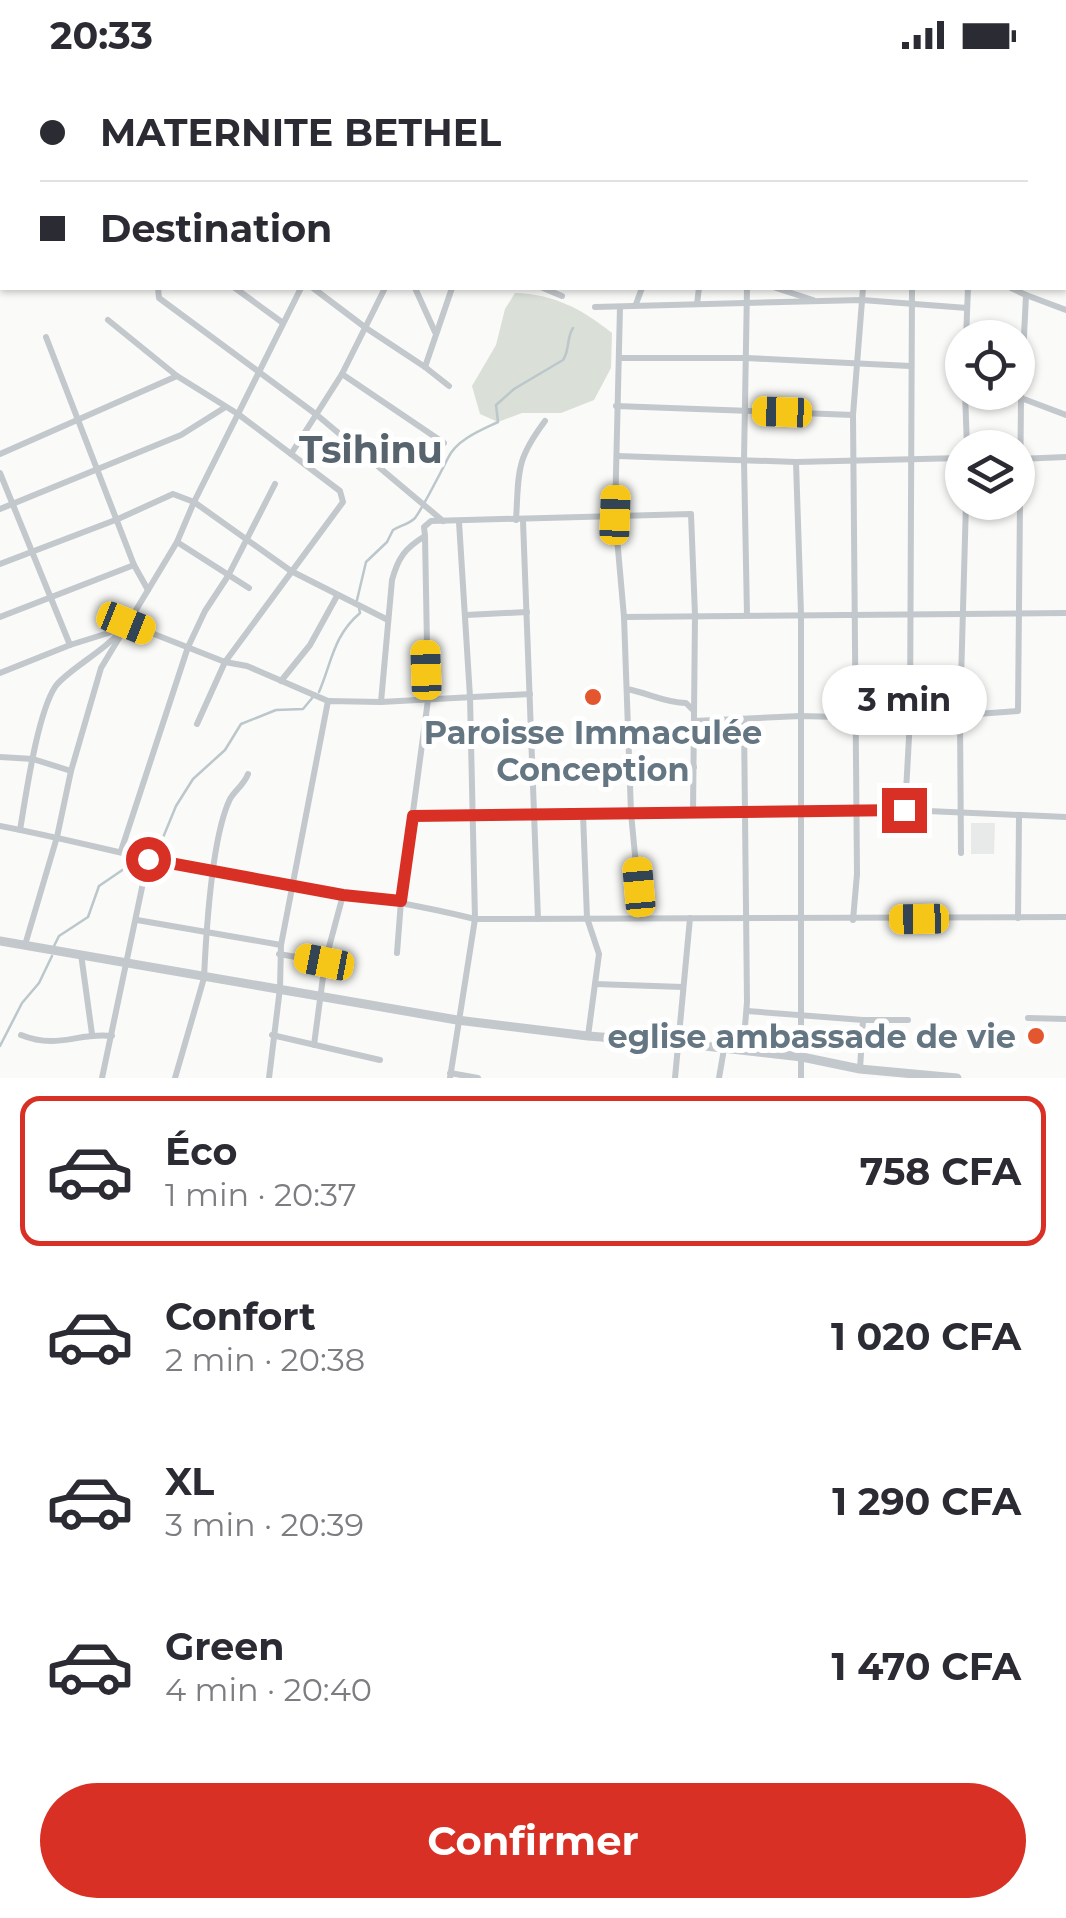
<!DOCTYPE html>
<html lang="fr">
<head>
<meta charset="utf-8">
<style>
	:root { --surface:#fff; --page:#f2f2f3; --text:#2b2b33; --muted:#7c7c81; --line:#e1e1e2; --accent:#d93025 }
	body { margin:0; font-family:Montserrat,sans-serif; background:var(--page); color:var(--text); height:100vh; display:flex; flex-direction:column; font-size:38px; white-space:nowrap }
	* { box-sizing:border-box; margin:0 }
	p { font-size:32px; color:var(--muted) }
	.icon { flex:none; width:55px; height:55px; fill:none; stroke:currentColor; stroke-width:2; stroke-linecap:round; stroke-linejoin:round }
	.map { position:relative; height:1008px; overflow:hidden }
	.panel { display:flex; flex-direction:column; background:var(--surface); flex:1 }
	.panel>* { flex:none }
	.banner { position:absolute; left:0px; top:0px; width:1068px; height:220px; box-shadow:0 2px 8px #0004; display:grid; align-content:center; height:220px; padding:0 40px; background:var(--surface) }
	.fabs { position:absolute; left:945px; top:250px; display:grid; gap:20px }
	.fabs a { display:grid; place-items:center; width:90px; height:90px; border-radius:50%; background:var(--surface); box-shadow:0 2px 8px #0004; font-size:50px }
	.end { position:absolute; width:45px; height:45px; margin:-22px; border:12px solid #d93025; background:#fff; box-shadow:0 0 0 5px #fff }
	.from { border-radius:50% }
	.bubble { position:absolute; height:70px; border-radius:35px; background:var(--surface); box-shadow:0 2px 8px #0004; font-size:32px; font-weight:700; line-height:70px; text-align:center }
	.car { position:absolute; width:30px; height:60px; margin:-30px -15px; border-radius:12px; box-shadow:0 0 8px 2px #0007; background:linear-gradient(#f5c518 24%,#345 0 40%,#f5c518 0 76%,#345 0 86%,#f5c518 0) }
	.banner b { display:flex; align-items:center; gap:35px; height:95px; font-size:38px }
	.banner b+b { border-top:2px solid var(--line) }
	.banner i { width:25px; height:25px; background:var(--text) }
	ul { padding:18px 0 0; list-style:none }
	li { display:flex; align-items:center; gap:30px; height:150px; margin:0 20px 15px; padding:0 20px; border:5px solid transparent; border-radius:20px }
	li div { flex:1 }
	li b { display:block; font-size:38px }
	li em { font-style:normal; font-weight:700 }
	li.selected { border-color:var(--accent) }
	li>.icon { width:90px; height:90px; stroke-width:1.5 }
	.action { display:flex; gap:20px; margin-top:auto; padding:20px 40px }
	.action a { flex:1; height:115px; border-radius:60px; background:var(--accent); color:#fff; font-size:40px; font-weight:700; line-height:115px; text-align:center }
	.status { display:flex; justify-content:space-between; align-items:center; height:70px; padding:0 50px; background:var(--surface); direction:ltr }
	.status svg { height:28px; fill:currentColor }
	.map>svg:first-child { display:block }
	.built { fill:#e8e9e9 }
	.green { fill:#dadfd7 }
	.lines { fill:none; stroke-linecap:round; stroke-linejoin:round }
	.stream { stroke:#bbc7cb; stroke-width:2.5 }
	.minor { stroke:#c3c8cc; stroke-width:6 }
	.tertiary { stroke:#c3c8cc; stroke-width:9 }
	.route { stroke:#d93025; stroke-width:12 }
	.poi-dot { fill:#e4572e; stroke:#fff; stroke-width:4 }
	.labels { text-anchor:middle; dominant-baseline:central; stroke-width:10; stroke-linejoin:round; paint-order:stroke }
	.poi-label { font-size:32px; font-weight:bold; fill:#657683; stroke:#fff }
	.quarter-label { font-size:38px; font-weight:bold; fill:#57646e; stroke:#fff }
</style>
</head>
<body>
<div class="status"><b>20:33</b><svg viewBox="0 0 49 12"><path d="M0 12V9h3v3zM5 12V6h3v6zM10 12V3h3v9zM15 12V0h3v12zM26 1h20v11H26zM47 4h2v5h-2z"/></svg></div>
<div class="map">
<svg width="1066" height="1008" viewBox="0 0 1066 1008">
	<rect width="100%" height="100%" fill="#fafaf8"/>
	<!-- built -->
	<path class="built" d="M971,753H995L994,784H971Z"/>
	<!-- green -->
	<path class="green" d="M515,223C554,224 582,239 612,263L611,298L594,330L561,343H522L498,352L480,344L472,316L496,275L505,239Z"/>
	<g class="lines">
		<!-- stream -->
		<g class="stream">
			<path d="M357,530L366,492L387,472L393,460C400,456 408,454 414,449C419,445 444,396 448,388C456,370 481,360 498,352L496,335L514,319L563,290C570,280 566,269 573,258"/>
			<path d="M319,622C332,592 333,566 360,543L359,538"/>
			<path d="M142,784L149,774L162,770L176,736L193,709L225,680L241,654L276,640L303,639L313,627"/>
			<path d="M53,878L59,866L88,847L99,816L137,790"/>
			<path d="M0,976L22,933L39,913L52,886"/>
		</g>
		<!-- minor -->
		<g class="minor">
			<path d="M86,0L90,2"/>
			<path d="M189,0L193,2"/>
			<path d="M278,0L284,2"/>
			<path d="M514,0L521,2"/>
			<path d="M747,0L754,2"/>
			<path d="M67,2L70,0"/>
			<path d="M125,2L128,0"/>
			<path d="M230,2L232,0"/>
			<path d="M404,2L405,0"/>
			<path d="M474,2L475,0"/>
			<path d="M543,2L544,0"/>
			<path d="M610,2L611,0"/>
			<path d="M737,2L738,0"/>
			<path d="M780,2L782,0"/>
			<path d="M838,2L839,0"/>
			<path d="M897,2L898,0"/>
			<path d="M955,2L956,0"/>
			<path d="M1065,25L1066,23"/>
			<path d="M0,47L2,48"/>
			<path d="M0,81L2,78"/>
			<path d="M0,164L2,161"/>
			<path d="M1065,171H1066"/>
			<path d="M158,218L159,228L317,345L443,451"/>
			<path d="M235,218L283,253"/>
			<path d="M313,218L366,258L425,297L452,218"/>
			<path d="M415,218L435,262"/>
			<path d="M543,218L562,226"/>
			<path d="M776,218L813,230"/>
			<path d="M1011,218L1026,225L1021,328L1066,345"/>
			<path d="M1026,225L1066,240"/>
			<path d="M636,234L642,218"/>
			<path d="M697,234L699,218"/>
			<path d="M595,237L862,230L967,238"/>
			<path d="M620,237L615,445L624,547L1066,543"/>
			<path d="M108,250L177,306L238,344L340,421L343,432L225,592L197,654"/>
			<path d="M46,267L134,495L148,520"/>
			<path d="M966,268L968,218"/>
			<path d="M620,288H746L910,296"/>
			<path d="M425,297L449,316"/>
			<path d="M342,304L444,373"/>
			<path d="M965,322L967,378"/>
			<path d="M616,336L853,345"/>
			<path d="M0,384L177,306"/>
			<path d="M291,384L342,304L385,218"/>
			<path d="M617,386L796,392L962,388"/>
			<path d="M1018,389L1066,387"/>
			<path d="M796,392L801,544V1008"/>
			<path d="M0,403L70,575"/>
			<path d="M0,439L181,365L224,338"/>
			<path d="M516,450C519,402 515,391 545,351"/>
			<path d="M523,451L538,849"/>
			<path d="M177,472L249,518"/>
			<path d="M0,494L118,449L173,424L194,432L291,501L388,550"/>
			<path d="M466,545L527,542"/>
			<path d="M747,545L744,390L747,218"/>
			<path d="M0,547L134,495"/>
			<path d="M624,547L631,743L641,848"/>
			<path d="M126,553L225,592L247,596L328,631"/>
			<path d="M0,603L70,575L121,559"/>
			<path d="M281,611L310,575L337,526"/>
			<path d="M627,619C648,623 666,633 686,633L693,640"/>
			<path d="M381,632L392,510C398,488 405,478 425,466L424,457L431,451L691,444L695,545L693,744"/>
			<path d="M694,651L801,646L910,649L1018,641L1021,328"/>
			<path d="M0,687L33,689L71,701"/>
			<path d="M629,699L694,697"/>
			<path d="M905,740L910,649L912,218"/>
			<path d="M583,744L587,848L599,884L588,966"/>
			<path d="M413,746L905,740L1066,747"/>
			<path d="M0,756C73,770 145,790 218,803C304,818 390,828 475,849L1066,847"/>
			<path d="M20,760C26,725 37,645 55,617C64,603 100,583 115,567"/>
			<path d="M121,781L188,577L205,541L228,506L275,414"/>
			<path d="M961,783L960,647L966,432"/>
			<path d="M1018,848L1019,747"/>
			<path d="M137,850L281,875"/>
			<path d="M853,850L857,804L853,345L863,218"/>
			<path d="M25,875L57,767L71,701L101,598L177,472L194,432L301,218"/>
			<path d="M397,883L401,831L428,630L425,466"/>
			<path d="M81,884L92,964"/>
			<path d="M279,884L325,892"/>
			<path d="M204,908C206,865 212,766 230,729C235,720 244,715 248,704"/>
			<path d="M595,914L683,917"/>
			<path d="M747,941L863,950H908"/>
			<path d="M1028,948L1066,949"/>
			<path d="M21,965C59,980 77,962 112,966"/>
			<path d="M272,965L380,990"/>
			<path d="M314,975L325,892L343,825"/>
			<path d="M743,980L747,932L744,650"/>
			<path d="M860,999L863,950"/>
			<path d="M450,1003L478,1008"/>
			<path d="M102,1008L148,789"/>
			<path d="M175,1008L204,908"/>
			<path d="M269,1008L280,918L281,875L328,631L381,632L530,624"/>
			<path d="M450,1008L475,849L470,627L459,452"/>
			<path d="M675,1008L690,848"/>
			<path d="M719,1008L724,979"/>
		</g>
		<!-- tertiary -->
		<path class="tertiary" d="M0,871L457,950L588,966L679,973L802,987L860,999L957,1008"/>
	</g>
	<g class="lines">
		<!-- route -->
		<path class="route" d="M148,789L343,825L401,831L413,746L904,740"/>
	</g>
	<!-- markers -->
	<g class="poi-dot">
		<circle cx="593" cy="627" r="10"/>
		<circle cx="1036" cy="966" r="10"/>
	</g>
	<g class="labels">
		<!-- poi labels -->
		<g class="poi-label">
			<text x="593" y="662">Paroisse Immaculée<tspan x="593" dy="37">Conception</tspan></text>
			<text x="1016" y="966" text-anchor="end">eglise ambassade de vie</text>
		</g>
		<!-- quarter labels -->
		<g class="quarter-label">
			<text x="371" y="379">Tsihinu</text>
		</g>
	</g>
</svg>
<div class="fabs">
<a><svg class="icon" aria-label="locate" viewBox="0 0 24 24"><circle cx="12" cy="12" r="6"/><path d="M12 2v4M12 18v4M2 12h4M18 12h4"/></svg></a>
<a><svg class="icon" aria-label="layers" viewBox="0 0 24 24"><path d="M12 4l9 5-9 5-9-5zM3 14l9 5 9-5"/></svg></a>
</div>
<i class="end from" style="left:148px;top:789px"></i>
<i class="end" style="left:904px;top:740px"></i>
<div class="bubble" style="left:822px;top:595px;width:165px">3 min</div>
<i class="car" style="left:782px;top:342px;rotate:272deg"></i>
<i class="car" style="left:615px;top:445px;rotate:2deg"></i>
<i class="car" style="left:126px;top:553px;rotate:112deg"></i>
<i class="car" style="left:426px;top:600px;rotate:358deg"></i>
<i class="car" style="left:639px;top:817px;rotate:355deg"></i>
<i class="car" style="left:919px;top:849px;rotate:269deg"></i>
<i class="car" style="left:324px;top:892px;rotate:281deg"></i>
<div class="banner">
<b><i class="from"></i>MATERNITE BETHEL</b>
<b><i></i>Destination</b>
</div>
</div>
<section class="panel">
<ul>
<li class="selected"><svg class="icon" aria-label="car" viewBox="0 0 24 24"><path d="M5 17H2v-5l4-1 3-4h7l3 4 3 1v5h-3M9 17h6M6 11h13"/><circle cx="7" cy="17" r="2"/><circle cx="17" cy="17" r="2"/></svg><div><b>Éco</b><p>1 min · 20:37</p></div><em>758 CFA</em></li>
<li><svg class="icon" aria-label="car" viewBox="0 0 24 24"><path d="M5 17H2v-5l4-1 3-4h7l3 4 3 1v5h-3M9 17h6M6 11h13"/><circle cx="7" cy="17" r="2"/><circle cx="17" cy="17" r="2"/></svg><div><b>Confort</b><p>2 min · 20:38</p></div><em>1 020 CFA</em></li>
<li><svg class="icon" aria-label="car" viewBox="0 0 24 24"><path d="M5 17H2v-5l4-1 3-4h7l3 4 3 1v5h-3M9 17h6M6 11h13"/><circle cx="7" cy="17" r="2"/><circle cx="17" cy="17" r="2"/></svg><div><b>XL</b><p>3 min · 20:39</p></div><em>1 290 CFA</em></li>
<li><svg class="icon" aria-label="car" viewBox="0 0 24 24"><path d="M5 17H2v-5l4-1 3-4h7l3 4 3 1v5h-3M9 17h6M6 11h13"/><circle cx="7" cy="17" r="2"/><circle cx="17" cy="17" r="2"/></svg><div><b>Green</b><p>4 min · 20:40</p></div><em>1 470 CFA</em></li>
</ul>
<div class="action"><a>Confirmer</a></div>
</section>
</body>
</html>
